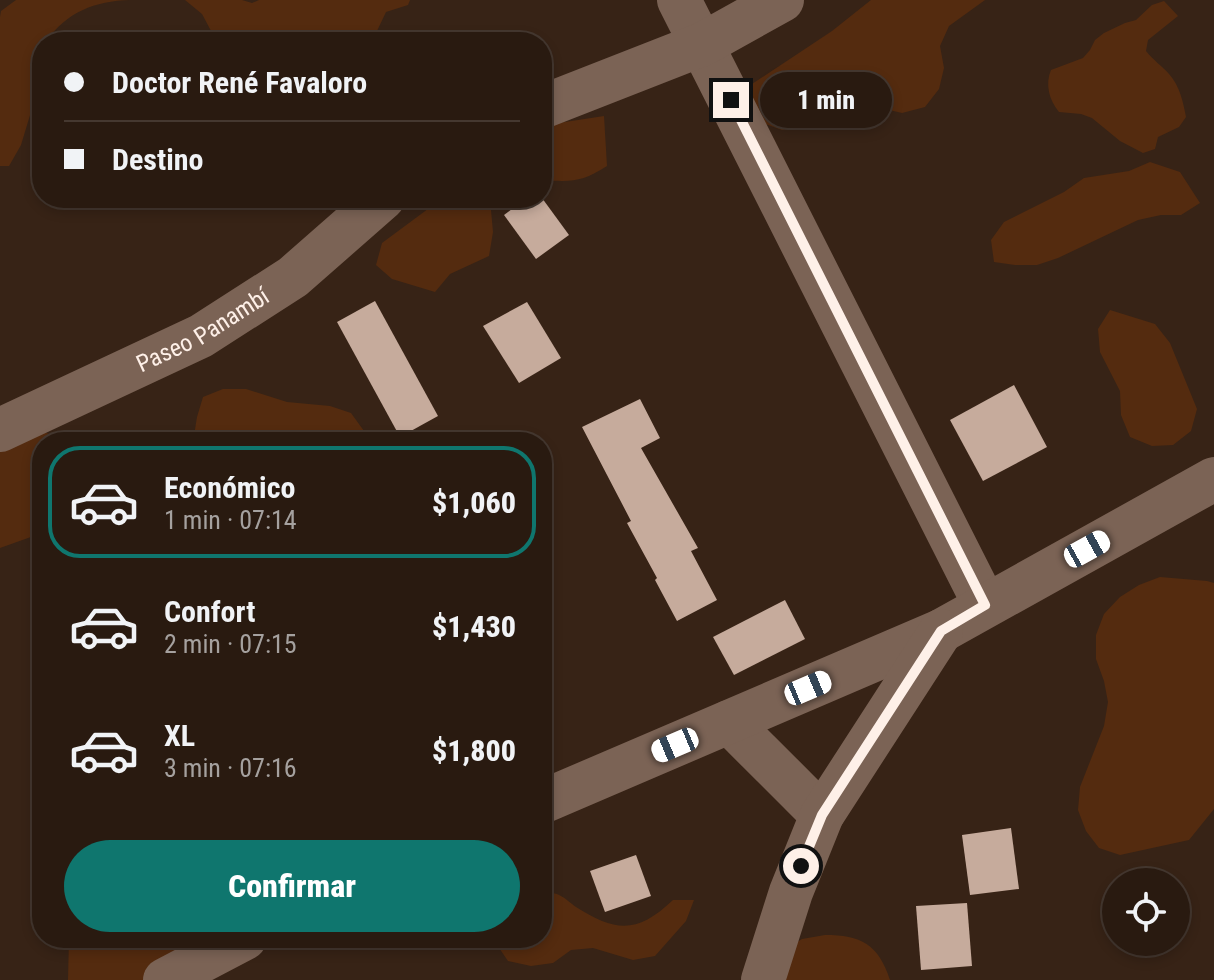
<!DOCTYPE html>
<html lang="es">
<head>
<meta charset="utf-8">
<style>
	:root { --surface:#291a10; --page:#35271e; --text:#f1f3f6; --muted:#a5a19f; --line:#453830; --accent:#0f766e }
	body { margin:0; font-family:"Roboto Condensed",sans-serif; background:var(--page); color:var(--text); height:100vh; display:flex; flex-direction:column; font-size:30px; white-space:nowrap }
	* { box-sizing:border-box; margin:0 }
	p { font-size:26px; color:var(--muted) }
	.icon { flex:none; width:44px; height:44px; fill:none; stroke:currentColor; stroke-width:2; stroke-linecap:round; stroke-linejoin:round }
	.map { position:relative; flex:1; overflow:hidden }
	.details { position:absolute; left:32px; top:432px; width:520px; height:516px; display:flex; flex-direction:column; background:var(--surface); border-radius:32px; box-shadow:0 4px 12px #0003,0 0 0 2px var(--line) }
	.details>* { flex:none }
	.guide { position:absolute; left:32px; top:32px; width:520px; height:176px; border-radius:32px; box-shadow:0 4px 12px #0003,0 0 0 2px var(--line); display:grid; align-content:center; height:176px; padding:0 32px; background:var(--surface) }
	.buttons { position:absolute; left:1102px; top:868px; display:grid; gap:16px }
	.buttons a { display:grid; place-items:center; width:88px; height:88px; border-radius:50%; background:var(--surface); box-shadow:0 4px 12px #0003,0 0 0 2px var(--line); font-size:40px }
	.end { position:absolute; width:36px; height:36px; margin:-18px; border:10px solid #fef0e8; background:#111; box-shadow:0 0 0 4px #111 }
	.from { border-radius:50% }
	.bubble { position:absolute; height:56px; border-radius:28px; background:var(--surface); box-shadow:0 4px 12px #0003,0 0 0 2px var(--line); font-size:26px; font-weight:800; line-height:56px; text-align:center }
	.car { position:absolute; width:24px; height:48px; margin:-24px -12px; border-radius:10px; box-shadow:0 0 6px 2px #0007; background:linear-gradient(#fff 24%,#345 0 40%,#fff 0 76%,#345 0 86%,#fff 0) }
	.guide b { display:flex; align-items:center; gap:28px; height:76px; font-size:30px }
	.guide b+b { border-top:2px solid var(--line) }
	.guide i { width:20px; height:20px; background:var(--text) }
	ul { padding:14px 0 0; list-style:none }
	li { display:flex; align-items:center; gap:24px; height:112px; margin:0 16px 12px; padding:0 16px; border:4px solid transparent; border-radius:32px }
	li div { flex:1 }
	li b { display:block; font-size:30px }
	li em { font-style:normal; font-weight:800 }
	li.on { border-color:var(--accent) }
	li>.icon { width:72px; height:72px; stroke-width:1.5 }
	.primary-button { display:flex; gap:16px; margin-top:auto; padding:16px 32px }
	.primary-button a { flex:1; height:92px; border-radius:48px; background:var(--accent); color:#fff; font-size:32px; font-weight:800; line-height:92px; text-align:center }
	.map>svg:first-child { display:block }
	.green { fill:#542b0f }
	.building { fill:#c6ab9c }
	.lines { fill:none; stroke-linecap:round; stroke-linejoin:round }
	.minor { stroke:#7b6355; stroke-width:44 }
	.route { stroke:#fef0e8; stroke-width:10 }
	.labels { text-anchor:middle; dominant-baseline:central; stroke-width:8; stroke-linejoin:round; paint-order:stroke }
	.street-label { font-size:24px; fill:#fef0e8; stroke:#180f09 }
</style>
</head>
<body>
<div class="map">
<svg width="1214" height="980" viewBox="0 0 1214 980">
	<rect width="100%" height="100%" fill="#372316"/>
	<!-- green -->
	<g class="green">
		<path d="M16,0H130C95,1 66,12 46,42H42L34,102L21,145L9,166H0V17L1,11Z"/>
		<path d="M185,0H242L252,3L259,0H410L408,5L386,12L376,33L382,42H217L202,14Z"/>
		<path d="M871,0H985L949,26L940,46L944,68L939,89L925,107L902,113L881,108L862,98L841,104L803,127L782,130L760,122L745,106L752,84L832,31Z"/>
		<path d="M1164,1L1178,16L1148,40L1146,51C1153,60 1162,66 1169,74C1180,86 1183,102 1186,117L1179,127L1158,137L1155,149L1143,153L1120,141L1092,118L1081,114L1059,112C1049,100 1045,84 1051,70L1083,58L1090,50L1095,40L1104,33L1125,23L1136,20L1152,5Z"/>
		<path d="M604,116L607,166C582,182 572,182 542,180V128L552,124Z"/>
		<path d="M1150,162L1180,172L1200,203L1181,215H1161L1138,220L1058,258L1037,265H1015L994,262L991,240L1004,222L1064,192L1084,178L1129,171Z"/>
		<path d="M445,198H496L491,210L493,232L489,256L450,274L435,292L392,279L376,265L382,243L436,203Z"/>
		<path d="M1110,310L1155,324L1170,343L1197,409L1191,431L1173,445L1152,446L1130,437L1121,415L1120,391L1100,352L1098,329Z"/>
		<path d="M223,389H246L287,402L330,406L351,413L364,431L365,442H193L197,417L203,397Z"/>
		<path d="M39,431L61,437V442H42V533L0,548V449Z"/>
		<path d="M1160,577L1207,581L1214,583V809L1189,840L1120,855L1099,848L1086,831L1078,810L1080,787L1104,726L1108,702L1104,681L1096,659V635L1104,614L1120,597L1139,585Z"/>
		<path d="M542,892C559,892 563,897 576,907C617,933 638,933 673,900H694L686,921L655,956L633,960L593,948L571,950L553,963L531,966L508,961L495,942V938H542Z"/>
		<path d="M825,935C861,935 878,944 890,980H767L783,951L802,939Z"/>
		<path d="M69,938H244L171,980H68Z"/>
	</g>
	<!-- building -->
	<g class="building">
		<path d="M527,198H542L569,235L536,259L504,215Z"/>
		<path d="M375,301L438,416L400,437L337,322Z"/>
		<path d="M527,302L561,358L519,383L483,326Z"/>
		<path d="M1014,385L1047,447L983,481L950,420Z"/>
		<path d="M640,399L660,438L641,448L698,548L691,551L717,600L677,621L655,580L657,578L627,523L631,521L582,427Z"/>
		<path d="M785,600L805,639L734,675L713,637Z"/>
		<path d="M1011,828L1019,889L970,895L962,835Z"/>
		<path d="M636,855L651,896L605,912L590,871Z"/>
		<path d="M967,903L972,966L921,970L916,906Z"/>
	</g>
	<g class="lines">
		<!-- minor -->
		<g class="minor">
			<path d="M679,0L985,605"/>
			<path d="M542,107L703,44L782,0"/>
			<path id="s1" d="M0,430L201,336L293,277L383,198"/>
			<path d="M729,722L822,815"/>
			<path d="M542,802L941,631L1214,479"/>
			<path d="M165,980L245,938"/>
			<path d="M763,980L791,892L822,815L941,631"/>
		</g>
	</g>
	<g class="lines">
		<!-- route -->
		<path class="route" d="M731,100L985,605L941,631L822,815L801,866"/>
	</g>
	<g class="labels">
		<!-- street labels -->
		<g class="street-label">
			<text stroke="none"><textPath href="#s1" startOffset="226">Paseo Panambí</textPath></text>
		</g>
	</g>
</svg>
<div class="buttons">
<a><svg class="icon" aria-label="locate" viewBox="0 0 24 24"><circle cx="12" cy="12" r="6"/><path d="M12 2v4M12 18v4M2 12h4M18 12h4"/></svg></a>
</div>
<i class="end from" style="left:801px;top:866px"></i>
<i class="end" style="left:731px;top:100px"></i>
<div class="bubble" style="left:760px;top:72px;width:132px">1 min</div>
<i class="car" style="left:1087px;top:549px;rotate:61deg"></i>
<i class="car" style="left:808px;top:688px;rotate:67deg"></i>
<i class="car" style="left:675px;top:745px;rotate:247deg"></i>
<div class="guide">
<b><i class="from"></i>Doctor René Favaloro</b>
<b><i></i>Destino</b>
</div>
<section class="details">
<ul>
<li class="on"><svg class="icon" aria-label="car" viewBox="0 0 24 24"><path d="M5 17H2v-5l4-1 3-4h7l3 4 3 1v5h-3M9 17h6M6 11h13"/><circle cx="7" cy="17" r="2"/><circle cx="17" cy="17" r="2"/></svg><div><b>Económico</b><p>1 min · 07:14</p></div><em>$1,060</em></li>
<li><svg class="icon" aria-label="car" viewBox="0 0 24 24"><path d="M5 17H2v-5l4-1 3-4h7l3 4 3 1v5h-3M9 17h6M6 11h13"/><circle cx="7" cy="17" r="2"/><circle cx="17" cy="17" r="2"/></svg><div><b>Confort</b><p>2 min · 07:15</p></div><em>$1,430</em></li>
<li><svg class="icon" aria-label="car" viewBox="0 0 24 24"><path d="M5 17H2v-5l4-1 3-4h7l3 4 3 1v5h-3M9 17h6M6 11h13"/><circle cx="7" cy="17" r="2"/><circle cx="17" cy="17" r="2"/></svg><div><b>XL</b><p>3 min · 07:16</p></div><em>$1,800</em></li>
</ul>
<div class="primary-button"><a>Confirmar</a></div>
</section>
</div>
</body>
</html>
